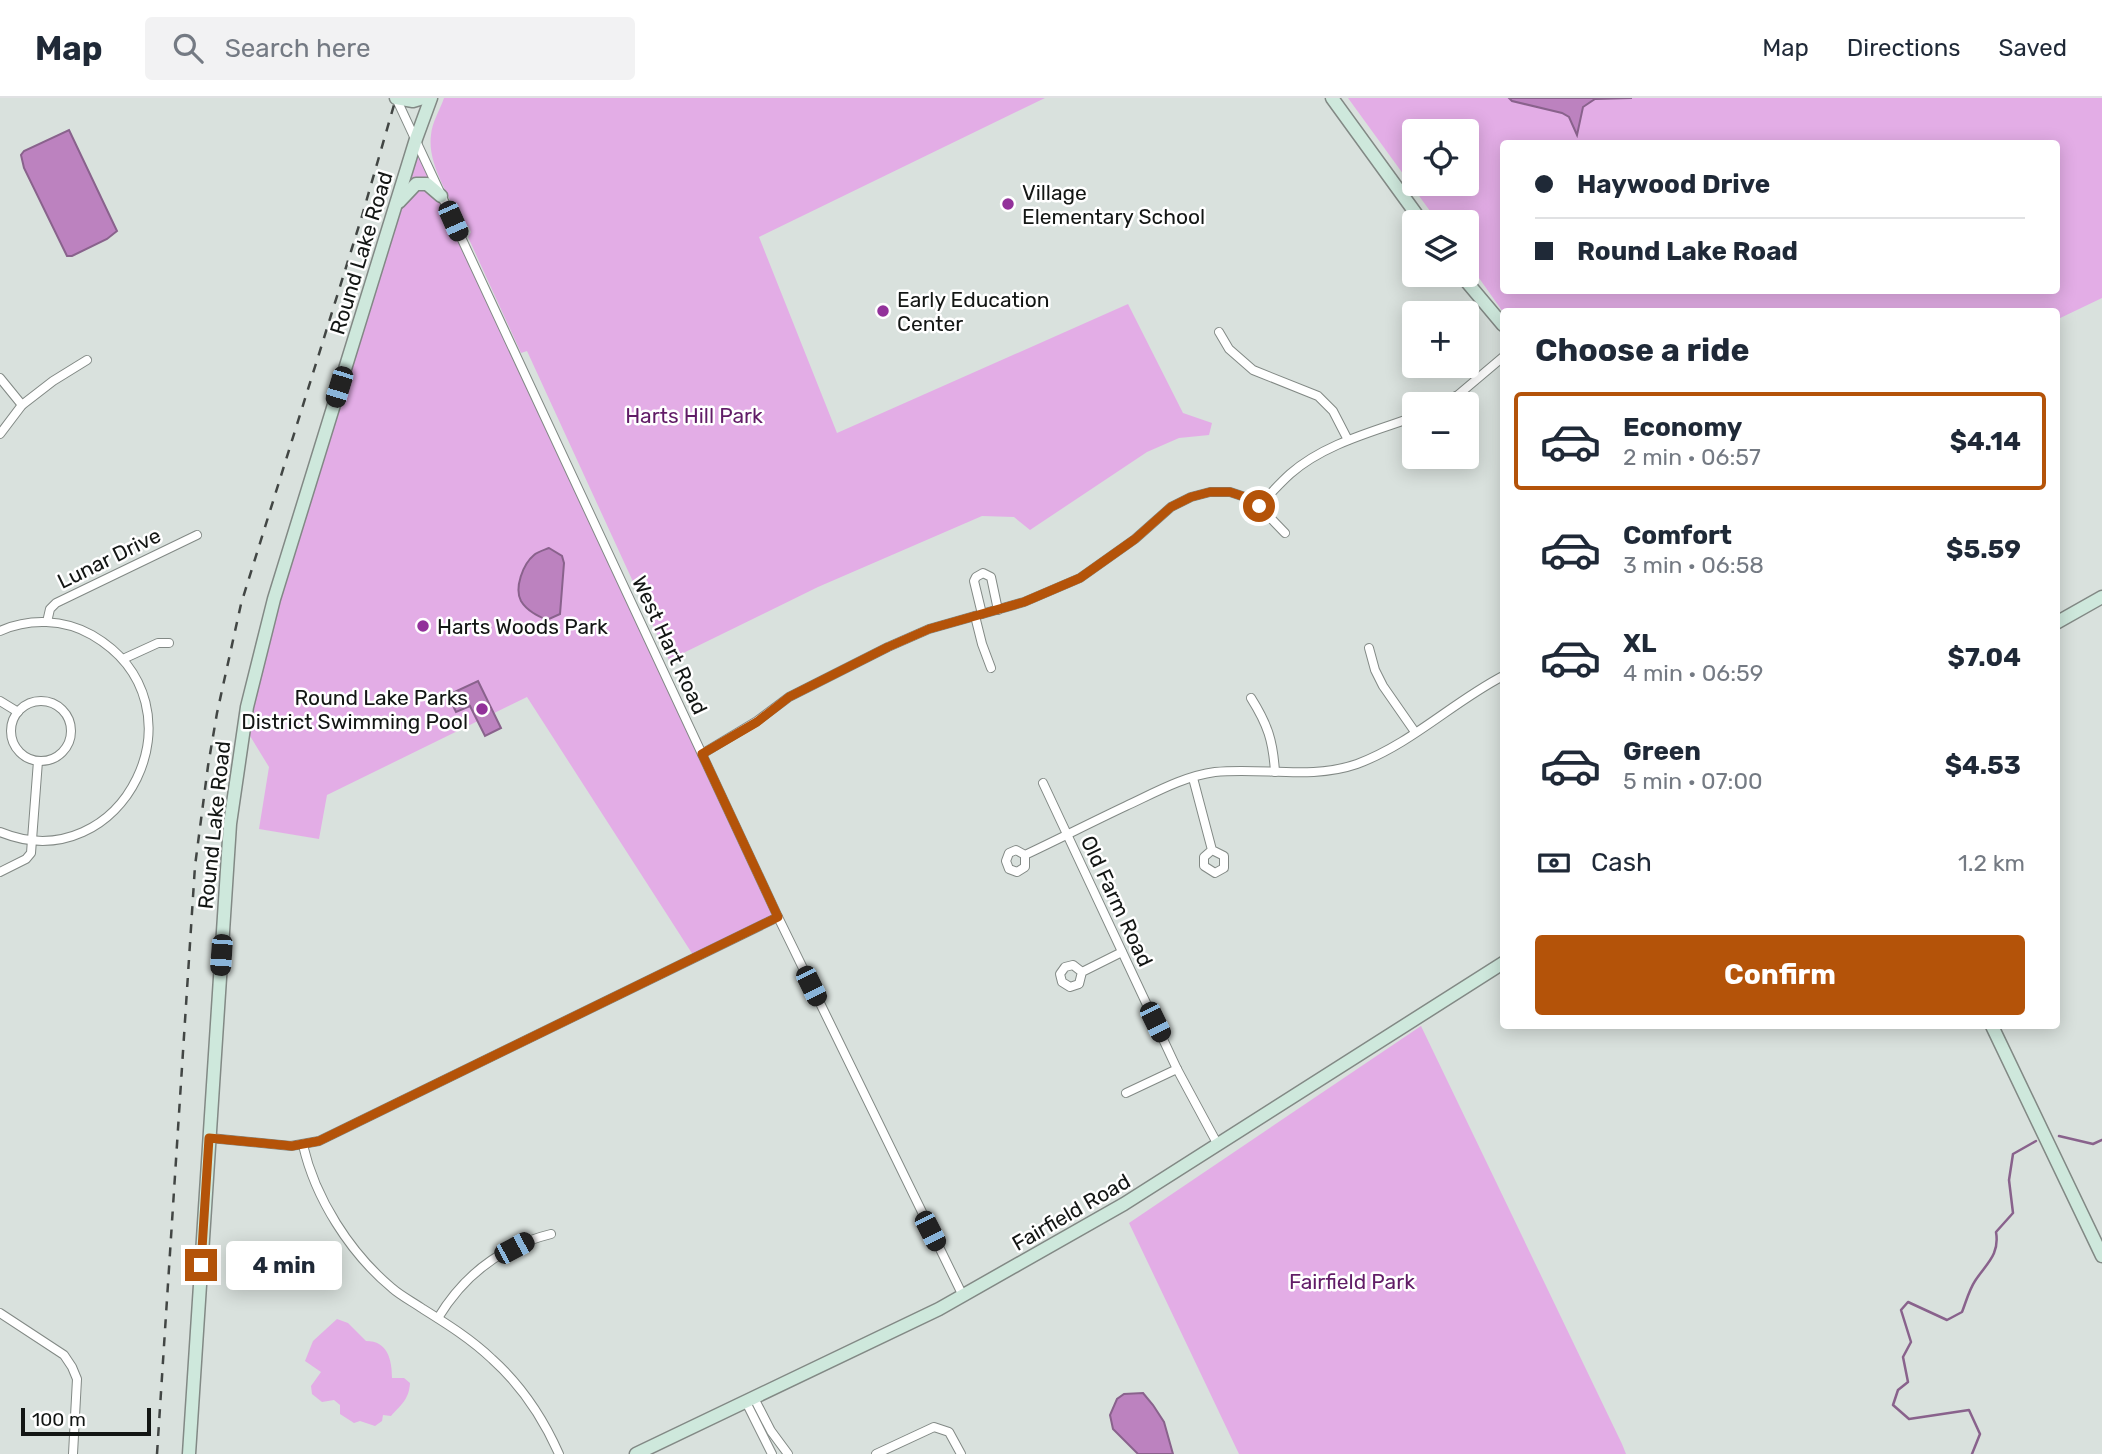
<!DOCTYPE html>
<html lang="en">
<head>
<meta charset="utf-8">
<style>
	:root { --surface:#fff; --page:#f2f2f3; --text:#1f2937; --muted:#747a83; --line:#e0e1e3; --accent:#b45309 }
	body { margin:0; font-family:Rubik,sans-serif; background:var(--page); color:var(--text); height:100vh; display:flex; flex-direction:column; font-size:26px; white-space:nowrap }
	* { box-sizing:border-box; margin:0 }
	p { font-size:23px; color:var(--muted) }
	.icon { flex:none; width:38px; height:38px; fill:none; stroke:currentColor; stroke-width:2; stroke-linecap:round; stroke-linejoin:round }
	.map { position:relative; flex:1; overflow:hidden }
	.panel { position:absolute; left:1500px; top:210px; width:560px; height:721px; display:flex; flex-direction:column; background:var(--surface); border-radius:7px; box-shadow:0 4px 18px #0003 }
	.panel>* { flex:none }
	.top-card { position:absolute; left:1500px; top:42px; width:560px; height:154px; border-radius:7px; box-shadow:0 4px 18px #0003; display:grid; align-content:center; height:154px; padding:0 35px; background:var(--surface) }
	.fabs { position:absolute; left:1402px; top:21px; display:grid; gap:14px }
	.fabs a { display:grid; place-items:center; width:77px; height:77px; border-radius:7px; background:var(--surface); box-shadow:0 4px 18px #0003; font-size:35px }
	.scale { position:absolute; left:21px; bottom:18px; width:130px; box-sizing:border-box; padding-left:7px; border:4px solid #131614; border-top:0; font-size:19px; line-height:24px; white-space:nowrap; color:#131614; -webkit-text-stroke:5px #fff; paint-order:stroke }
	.end { position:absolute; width:32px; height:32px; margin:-16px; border:9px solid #b45309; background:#fff; box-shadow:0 0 0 4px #fff }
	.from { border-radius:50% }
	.bubble { position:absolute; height:49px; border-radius:7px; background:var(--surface); box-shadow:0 4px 18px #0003; font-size:23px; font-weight:700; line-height:49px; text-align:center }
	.car { position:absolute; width:21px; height:42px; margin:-21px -10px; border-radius:9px; box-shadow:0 0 5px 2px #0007; background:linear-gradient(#222 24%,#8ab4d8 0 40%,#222 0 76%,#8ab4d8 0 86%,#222 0) }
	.top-card b { display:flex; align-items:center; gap:24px; height:66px; font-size:26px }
	.top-card b+b { border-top:2px solid var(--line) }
	.top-card i { width:18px; height:18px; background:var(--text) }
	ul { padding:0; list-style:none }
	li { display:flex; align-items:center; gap:21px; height:98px; margin:0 14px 10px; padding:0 21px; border:4px solid transparent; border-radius:7px }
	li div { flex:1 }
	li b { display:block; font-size:26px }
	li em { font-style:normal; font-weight:700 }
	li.current { border-color:var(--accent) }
	li>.icon { width:63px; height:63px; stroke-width:1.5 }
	h2 { padding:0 35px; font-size:32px; line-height:84px }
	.pay { display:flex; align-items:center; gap:18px; height:77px; padding:0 35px; font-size:26px }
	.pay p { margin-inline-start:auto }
	.primary-button { display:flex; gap:14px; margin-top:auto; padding:14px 35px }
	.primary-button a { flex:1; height:80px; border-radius:7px; background:var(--accent); color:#fff; font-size:28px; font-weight:700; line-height:80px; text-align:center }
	header { display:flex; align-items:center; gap:42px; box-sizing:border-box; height:98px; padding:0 35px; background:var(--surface); border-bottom:2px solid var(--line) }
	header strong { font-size:33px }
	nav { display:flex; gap:38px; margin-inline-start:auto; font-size:24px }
	.search { width:490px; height:63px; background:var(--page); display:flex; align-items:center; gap:18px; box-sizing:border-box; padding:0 24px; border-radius:7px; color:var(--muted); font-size:26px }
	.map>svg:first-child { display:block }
	.green { fill:#e3ade6; fill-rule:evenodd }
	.water { fill:#bc82bf; stroke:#89628c; stroke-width:2 }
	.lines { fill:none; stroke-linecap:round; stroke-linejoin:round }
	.stream { stroke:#89628c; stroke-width:2.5 }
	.street-casing { stroke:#828985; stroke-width:10 }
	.secondary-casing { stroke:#828985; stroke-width:15 }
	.street { stroke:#fff; stroke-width:8 }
	.secondary { stroke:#cee8dc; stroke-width:12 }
	.rail { stroke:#424644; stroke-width:2.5; stroke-dasharray:9 9; stroke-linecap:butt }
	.route { stroke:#b45309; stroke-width:9 }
	.poi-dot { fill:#92319a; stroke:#fff; stroke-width:2.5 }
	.labels { text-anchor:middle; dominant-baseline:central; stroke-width:5; stroke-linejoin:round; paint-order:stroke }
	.poi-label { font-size:21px; fill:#131614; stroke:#fff; text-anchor:start }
	.street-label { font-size:21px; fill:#131614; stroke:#fff }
	.park-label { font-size:21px; fill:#611c67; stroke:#fff }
</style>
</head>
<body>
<header>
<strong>Map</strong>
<div class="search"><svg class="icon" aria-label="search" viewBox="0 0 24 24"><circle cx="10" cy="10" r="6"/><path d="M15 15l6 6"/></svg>Search here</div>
<nav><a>Map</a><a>Directions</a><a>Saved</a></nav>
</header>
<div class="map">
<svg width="2102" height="1356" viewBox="0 0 2102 1356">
	<rect width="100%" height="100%" fill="#d9e1dd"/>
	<!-- green -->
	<g class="green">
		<path d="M444,0H1045L759,139L837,335L1128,206L1183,315L1212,325L1209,337L1179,340L1147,354L1030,432L1014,419L982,418L818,489L669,562L527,253L521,255L468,139L471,134L468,128L462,125C450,99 427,66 431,37C432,24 440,12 444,0Z"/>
		<path d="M1348,0H2102V200L2056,222V214H1503L1467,163L1466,124H1438ZM1414,33H1466V86H1414ZM1503,46H2056V192H1503Z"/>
		<path d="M416,41L778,819L695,860L527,599L327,697L319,741L259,731L269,669L244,628Z"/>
		<path d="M1421,928L1622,1346L1626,1356H1239L1129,1125Z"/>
		<path d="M337,1221L348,1225L366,1243C388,1243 392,1262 392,1280H404L410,1285C409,1301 402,1306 391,1318L383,1317L382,1323L375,1328L360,1323L354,1325L340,1316V1307L334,1302L322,1304L312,1296L311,1288L321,1274L305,1263L313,1243Z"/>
	</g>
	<!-- water -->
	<g class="water">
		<path d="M1509,0H1632L1595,1L1583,9L1577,37L1569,19L1562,15L1512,3Z"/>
		<path d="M69,32L117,133L107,141L72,158H67L24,70L21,57L24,53Z"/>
		<path d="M549,450L562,458L564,465L560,516L547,522C538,518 527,513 521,503C514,490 523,466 534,457C537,454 544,452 549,450Z"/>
		<path d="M478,583L501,630L485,638L470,608L456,614L448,597Z"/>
		<path d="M1143,1295L1153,1307L1164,1324L1173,1356H1138L1113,1331L1110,1317L1117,1301L1124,1296Z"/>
	</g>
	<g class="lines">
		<!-- stream -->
		<g class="stream">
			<path d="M2059,1038L2093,1046L2102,1042"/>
			<path d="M1972,1356L1980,1336L1969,1312L1909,1321L1893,1307L1898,1292L1908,1284L1903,1259L1911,1244L1901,1212L1908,1204L1947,1222L1962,1214C1966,1204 1969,1192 1975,1183C1986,1166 2000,1157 1996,1134L2013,1115L2009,1082L2013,1056L2036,1043"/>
		</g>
		<!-- street casing -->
		<g class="street-casing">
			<g id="street">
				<path d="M396,0L778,819L963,1198"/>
				<path d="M1219,234L1229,251L1253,272L1318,298L1333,313L1348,342"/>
				<path d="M0,280L22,307"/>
				<path d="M1440,306L1458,297L1503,259"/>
				<path d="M0,336L22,307L53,283L87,262"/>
				<path d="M1259,408C1269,397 1279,386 1290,376C1324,346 1372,334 1414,319"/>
				<path d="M982,516L974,483L976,479L983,475L991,479L998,512"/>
				<path d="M975,518L982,546L991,570"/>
				<path d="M47,524L50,511L56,505L197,437"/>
				<path d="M0,533C29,520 64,521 92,537C212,607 122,784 0,734"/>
				<path d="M1369,550L1375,572L1383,588L1415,634"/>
				<path d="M123,561L158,545H169"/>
				<path d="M1251,600C1268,627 1273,643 1275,674"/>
				<path d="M0,603L18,614"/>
				<circle cx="41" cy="633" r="30"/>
				<path d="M702,656L757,623L789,599L888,549L929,531L1024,504L1080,480L1135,441L1171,409L1191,399L1210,394H1230L1245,399L1259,408L1285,435"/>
				<path d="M1193,680L1212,752L1204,759V768L1215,775L1224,770V758L1212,752"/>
				<path d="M1043,685L1177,971L1218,1047"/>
				<path d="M1025,757V769L1017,774L1009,771L1006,763L1009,755L1016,752L1025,757C1059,741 1092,724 1126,708C1154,695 1184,678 1215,674C1262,669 1311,682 1357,666C1411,646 1453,604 1503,578"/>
				<path d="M0,774L26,761L31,755L38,663"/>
				<path d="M1082,874L1079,886L1070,889L1062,884L1060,876L1065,869L1073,867L1082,874L1122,854"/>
				<path d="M1126,995L1177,971"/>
				<path d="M210,1040L291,1048L319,1043L778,819"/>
				<path d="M303,1047C315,1100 350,1155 392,1190C401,1198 413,1204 423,1211C447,1226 471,1241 492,1261C522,1288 543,1320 559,1356"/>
				<path d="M0,1215L64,1257L72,1269L77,1281L73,1356"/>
				<path d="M438,1220C464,1177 502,1148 551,1136"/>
				<path d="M754,1300L771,1333L788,1356"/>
				<path d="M746,1304L772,1356"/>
				<path d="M876,1356L934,1329L949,1334L961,1356"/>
			</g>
		</g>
		<!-- secondary casing -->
		<g class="secondary-casing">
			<g id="secondary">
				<path d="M396,0L413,3L423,0"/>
				<path d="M1332,0L1422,124"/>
				<path d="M399,104L416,86H427L441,98"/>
				<path d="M1461,177L1503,227"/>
				<path d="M2056,525L2102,499"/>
				<path d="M1992,928L2102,1158"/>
				<path d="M189,1356L230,726L247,609L274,501L416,41L431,0"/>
				<path d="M636,1356L939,1211L1124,1106L1503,865"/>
			</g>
		</g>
		<!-- street -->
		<use href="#street" class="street"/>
		<!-- secondary -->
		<use href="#secondary" class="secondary"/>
		<!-- rail -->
		<path class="rail" d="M157,1356L195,768L208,668L217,615L241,506L362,118L396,0"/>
	</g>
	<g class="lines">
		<!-- route -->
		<path class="route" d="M201,1167L209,1040L292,1048L319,1043L778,819L702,656L757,624L789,599L888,549L929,531L1024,504L1080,480L1135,441L1171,409L1191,399L1210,394H1230L1245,399L1259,408"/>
	</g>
	<!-- markers -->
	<g class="poi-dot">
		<circle cx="1008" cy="106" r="7"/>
		<circle cx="883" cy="213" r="7"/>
		<circle cx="423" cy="528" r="7"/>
		<circle cx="482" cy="611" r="7"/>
	</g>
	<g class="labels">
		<!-- poi labels -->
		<g class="poi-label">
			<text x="1022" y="94">Village<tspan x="1022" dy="24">Elementary School</tspan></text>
			<text x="897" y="201">Early Education<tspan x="897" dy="24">Center</tspan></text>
			<text x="437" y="528">Harts Woods Park</text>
			<text x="468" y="599" text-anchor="end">Round Lake Parks<tspan x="468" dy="24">District Swimming Pool</tspan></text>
		</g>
		<!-- street labels -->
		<g class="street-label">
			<text transform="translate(361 155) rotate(-73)">Round Lake Road</text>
			<text transform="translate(109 460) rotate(-26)">Lunar Drive</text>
			<text transform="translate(670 547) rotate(65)">West Hart Road</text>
			<text transform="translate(214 727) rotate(-84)">Round Lake Road</text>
			<text transform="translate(1117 803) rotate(65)">Old Farm Road</text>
			<text transform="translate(1071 1114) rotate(-30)">Fairfield Road</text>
		</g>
		<!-- park labels -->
		<g class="park-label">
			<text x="694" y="317">Harts Hill Park</text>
			<text x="1352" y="1183">Fairfield Park</text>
		</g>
	</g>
</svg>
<div class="fabs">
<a><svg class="icon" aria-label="locate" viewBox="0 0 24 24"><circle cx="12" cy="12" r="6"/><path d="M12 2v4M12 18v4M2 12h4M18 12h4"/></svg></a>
<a><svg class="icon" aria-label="layers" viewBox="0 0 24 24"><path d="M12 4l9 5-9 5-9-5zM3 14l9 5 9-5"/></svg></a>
<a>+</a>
<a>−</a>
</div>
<div class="scale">100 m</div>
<i class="end from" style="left:1259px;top:408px"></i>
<i class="end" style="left:201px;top:1167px"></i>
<div class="bubble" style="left:226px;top:1143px;width:116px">4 min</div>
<i class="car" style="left:453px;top:123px;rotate:156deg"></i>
<i class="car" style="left:339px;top:289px;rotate:197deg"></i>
<i class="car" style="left:221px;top:857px;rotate:184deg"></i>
<i class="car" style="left:811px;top:888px;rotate:154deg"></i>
<i class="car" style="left:1155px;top:924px;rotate:154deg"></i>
<i class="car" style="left:930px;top:1133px;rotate:153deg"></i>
<i class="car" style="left:514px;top:1150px;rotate:62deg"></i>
<div class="top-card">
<b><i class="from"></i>Haywood Drive</b>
<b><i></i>Round Lake Road</b>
</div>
<section class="panel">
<h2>Choose a ride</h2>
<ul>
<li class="current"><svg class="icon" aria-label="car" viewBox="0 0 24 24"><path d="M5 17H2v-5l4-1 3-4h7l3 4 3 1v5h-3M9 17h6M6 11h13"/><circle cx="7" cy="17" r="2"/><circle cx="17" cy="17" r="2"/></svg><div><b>Economy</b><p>2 min · 06:57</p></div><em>$4.14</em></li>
<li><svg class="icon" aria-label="car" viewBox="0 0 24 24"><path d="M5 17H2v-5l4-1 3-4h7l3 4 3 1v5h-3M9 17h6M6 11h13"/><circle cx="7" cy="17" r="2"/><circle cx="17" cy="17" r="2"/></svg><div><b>Comfort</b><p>3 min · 06:58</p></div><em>$5.59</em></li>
<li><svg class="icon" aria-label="car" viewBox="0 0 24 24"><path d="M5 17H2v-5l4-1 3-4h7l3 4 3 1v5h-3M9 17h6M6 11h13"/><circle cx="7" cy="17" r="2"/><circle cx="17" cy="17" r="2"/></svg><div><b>XL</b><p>4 min · 06:59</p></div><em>$7.04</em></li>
<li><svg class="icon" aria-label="car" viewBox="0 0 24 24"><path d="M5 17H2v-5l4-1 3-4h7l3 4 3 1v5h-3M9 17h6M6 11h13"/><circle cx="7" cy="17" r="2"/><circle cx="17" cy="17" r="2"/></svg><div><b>Green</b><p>5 min · 07:00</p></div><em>$4.53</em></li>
</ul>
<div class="pay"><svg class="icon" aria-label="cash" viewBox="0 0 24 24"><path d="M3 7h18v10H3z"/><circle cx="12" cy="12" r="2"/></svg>Cash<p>1.2 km</p></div>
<div class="primary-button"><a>Confirm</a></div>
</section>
</div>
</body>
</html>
